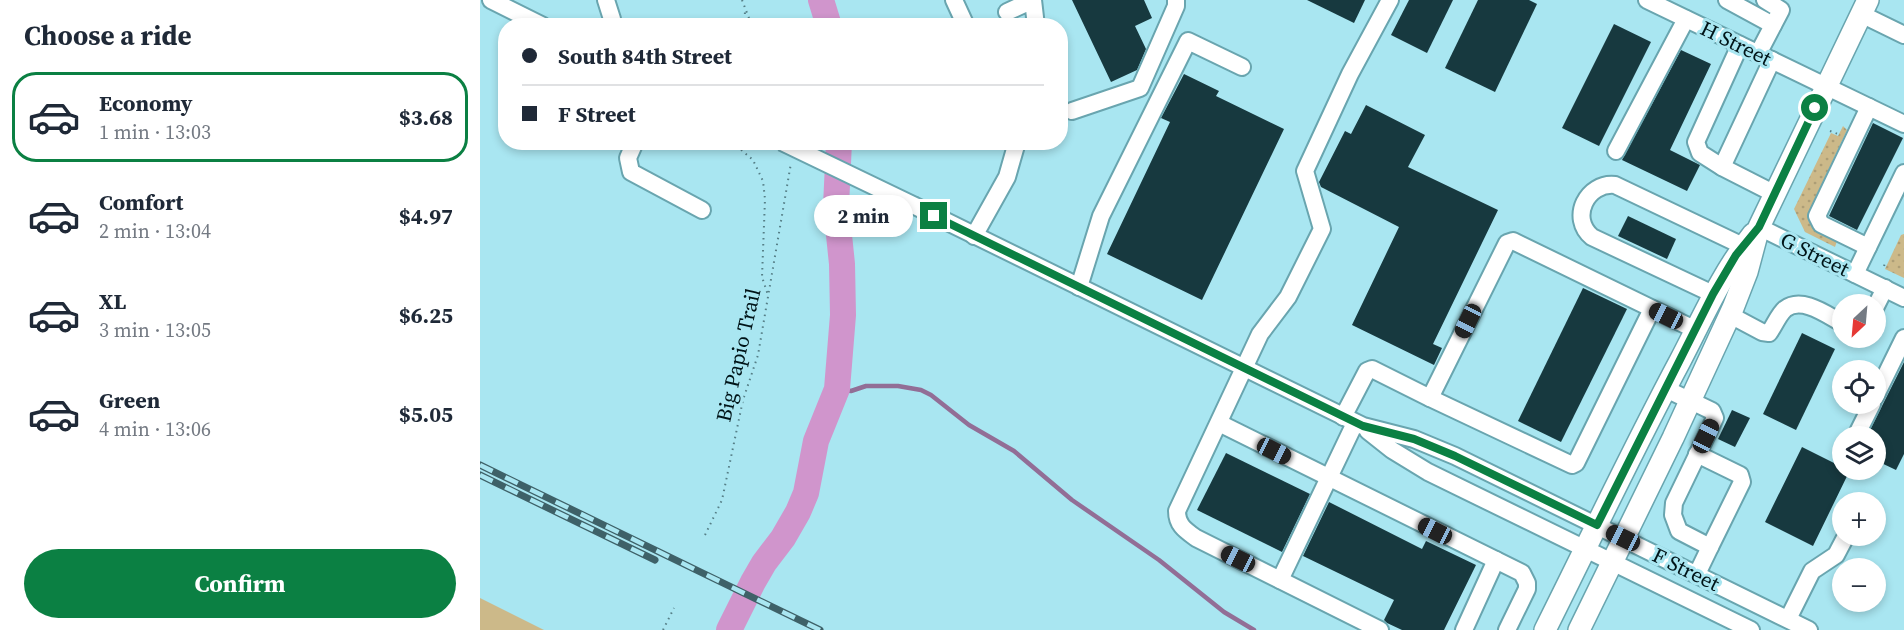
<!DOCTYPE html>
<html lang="en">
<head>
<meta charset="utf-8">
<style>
	:root { --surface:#fff; --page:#f2f2f3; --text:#1f2937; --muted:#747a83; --line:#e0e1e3; --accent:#0b8043 }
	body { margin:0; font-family:"Source Serif 4",serif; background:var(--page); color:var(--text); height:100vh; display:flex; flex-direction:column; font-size:22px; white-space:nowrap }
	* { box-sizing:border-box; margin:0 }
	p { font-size:20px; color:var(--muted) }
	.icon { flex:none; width:33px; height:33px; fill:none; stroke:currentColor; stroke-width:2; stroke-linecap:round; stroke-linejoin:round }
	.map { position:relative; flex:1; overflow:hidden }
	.details { display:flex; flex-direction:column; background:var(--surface); width:480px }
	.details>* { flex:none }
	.guide { position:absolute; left:18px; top:18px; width:570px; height:132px; border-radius:24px; box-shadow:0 3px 9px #0003; display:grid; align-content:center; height:132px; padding:0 24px; background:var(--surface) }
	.needle { width:39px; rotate:206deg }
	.fabs { position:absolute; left:1352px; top:294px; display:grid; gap:12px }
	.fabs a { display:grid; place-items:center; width:54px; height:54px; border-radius:50%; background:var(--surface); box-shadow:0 3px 9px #0003; font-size:30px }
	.end { position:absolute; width:27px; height:27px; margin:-14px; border:8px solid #0b8043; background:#fff; box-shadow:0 0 0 3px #fff }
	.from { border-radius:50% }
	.bubble { position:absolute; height:42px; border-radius:21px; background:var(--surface); box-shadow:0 3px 9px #0003; font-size:20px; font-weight:700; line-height:42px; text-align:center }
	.car { position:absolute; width:18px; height:36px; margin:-18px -9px; border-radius:8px; box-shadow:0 0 4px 2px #0007; background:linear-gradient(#222 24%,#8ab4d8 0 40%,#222 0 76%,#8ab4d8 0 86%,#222 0) }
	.guide b { display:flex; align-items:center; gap:21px; height:57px; font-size:22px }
	.guide b+b { border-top:2px solid var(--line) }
	.guide i { width:15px; height:15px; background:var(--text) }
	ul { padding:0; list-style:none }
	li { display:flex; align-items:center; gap:18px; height:90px; margin:0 12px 9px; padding:0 12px; border:3px solid transparent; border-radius:24px }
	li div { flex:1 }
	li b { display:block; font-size:22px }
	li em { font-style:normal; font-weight:700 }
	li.current { border-color:var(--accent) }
	li>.icon { width:54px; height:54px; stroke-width:1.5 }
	h2 { padding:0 24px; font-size:27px; line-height:72px }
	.action { display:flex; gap:12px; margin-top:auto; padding:12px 24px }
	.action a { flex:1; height:69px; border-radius:36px; background:var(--accent); color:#fff; font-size:24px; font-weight:700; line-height:69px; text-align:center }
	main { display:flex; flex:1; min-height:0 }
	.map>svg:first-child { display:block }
	.grass { fill:url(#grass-dots) }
	.park { fill:#ccb989 }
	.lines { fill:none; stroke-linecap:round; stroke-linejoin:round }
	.stream { stroke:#926e96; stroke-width:4.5 }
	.river { stroke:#d095cc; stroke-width:26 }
	.building { fill:#17393f }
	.minor-casing { stroke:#69a5af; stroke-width:20 }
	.major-casing { stroke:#69a5af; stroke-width:24 }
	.path { stroke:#557e86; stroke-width:2; stroke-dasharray:1.5 4.5; stroke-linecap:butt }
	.minor { stroke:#fff; stroke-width:16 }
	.major { stroke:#fff; stroke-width:21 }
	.rail-casing { stroke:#3e6168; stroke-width:7 }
	.rail { stroke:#a9e6f1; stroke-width:4.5; stroke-dasharray:14; stroke-linecap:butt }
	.minor-bridge-casing { stroke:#69a5af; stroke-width:20; stroke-linecap:butt }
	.minor-bridge { stroke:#fff; stroke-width:16 }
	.route { stroke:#0b8043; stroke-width:8 }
	.labels { text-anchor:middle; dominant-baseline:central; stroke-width:6; stroke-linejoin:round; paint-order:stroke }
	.street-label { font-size:21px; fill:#001418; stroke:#a9e6f1 }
</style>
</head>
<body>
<main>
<section class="details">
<h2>Choose a ride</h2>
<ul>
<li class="current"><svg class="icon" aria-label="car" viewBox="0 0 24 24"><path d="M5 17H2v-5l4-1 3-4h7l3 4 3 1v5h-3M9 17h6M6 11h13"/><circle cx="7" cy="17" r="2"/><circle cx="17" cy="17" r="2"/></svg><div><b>Economy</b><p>1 min · 13:03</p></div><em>$3.68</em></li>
<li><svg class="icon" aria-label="car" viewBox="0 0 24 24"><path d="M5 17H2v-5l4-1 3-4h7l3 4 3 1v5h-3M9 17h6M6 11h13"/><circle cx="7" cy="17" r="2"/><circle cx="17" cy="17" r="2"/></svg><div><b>Comfort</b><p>2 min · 13:04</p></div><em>$4.97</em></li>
<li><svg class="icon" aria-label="car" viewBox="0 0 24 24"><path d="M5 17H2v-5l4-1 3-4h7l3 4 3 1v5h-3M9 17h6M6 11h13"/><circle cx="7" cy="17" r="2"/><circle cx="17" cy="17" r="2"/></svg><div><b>XL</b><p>3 min · 13:05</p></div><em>$6.25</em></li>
<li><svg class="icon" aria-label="car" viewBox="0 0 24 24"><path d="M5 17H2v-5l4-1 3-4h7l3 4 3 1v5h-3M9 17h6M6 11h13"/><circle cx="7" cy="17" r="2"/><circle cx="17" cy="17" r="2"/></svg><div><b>Green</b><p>4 min · 13:06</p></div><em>$5.05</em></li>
</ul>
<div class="action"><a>Confirm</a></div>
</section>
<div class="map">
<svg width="1424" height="630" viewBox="0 0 1424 630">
	<defs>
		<pattern id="grass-dots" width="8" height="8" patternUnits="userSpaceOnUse" patternTransform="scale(1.5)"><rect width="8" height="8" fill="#ccb989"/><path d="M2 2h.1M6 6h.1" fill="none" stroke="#ad9e76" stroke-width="1.8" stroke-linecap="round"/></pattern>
	</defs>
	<rect width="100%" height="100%" fill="#a9e6f1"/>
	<!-- grass -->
	<g class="grass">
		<path d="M1363,126L1367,130L1328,214L1332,225L1358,238L1355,247L1325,232L1314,209L1351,133L1358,136Z"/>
		<path d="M1424,234V278L1405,269L1421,235Z"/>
	</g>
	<!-- park -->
	<path class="park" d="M0,598L64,630H0Z"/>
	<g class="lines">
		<!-- stream -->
		<path class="stream" d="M357,389L371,391L386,386H418L441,390L451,395L489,425L534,451L592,500L679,560L744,612L774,630"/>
		<!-- river -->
		<g class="river">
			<path d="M341,0L349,26"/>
			<path d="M249,630L273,582L284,563L303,538L318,512L326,493L336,441L357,389L363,315L362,264L356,206L359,142"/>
		</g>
	</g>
	<!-- building -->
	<g class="building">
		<path d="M592,0H664L672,18L655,26L666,49L657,70L631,82Z"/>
		<path d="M827,0H885L874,23Z"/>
		<path d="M929,0H973L947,53L911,35Z"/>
		<path d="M998,0H1049L1057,4L1015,92L965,68Z"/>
		<path d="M1134,24L1171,42L1119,146L1082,128Z"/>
		<path d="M1201,50L1231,64L1190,150L1220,165L1207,191L1142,160Z"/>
		<path d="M704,74L739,91L736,96L804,129L722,300L627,254L690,122L681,118Z"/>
		<path d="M886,105L945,135L928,167L1018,210L953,344L962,348L954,365L872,325L919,227L841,187L839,182L865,131L871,134Z"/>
		<path d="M1393,123L1423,138L1377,230L1349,216Z"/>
		<path d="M1148,216L1196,239L1187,259L1138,236Z"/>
		<path d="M1103,288L1147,309L1081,442L1038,421Z"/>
		<path d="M1322,333L1355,349L1316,430L1283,414Z"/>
		<path d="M1424,362V454L1416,470L1395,460V436H1387Z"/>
		<path d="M1252,410L1270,418L1255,447L1238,439Z"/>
		<path d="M1322,447L1362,467V470H1370L1333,546L1285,522Z"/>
		<path d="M746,453L830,494L802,552L717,510Z"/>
		<path d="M849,502L942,549L946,541L996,565L964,630H922L907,623L904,620L914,600L823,556Z"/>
	</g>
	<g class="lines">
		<!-- minor casing -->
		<g class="minor-casing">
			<g id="minor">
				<path d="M11,0L63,26"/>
				<path d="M126,0L132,19L130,26"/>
				<path d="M474,0L486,26"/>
				<path d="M1167,0L1424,124"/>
				<path d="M1247,0L1293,25"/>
				<path d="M527,12L553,0L556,26"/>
				<path d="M1381,14L1424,35"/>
				<path d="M1260,45L1216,142L1220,153L1242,167L1295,194"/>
				<path d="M1278,54L1301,10L1285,0"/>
				<path d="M592,111L660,88L696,6V0"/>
				<path d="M155,142L148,158L151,172L222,210"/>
				<path d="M1136,151L1206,19"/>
				<path d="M1242,167L1292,60"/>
				<path d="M435,206L883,426L934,439L975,456L1329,630"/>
				<path d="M1279,227L1424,298"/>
				<path d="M494,236L527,177L537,142"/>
				<path d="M1388,247L1341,224L1337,216L1389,107"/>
				<path d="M1375,274L1424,173"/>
				<path d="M599,287L621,216L708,41L762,67"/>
				<path d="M1233,294L1112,237C1089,218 1107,182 1135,185L1263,246"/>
				<path d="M1395,308L1405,288"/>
				<path d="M1250,315L1282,332L1289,333C1294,326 1299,314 1305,309C1322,296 1347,315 1362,323"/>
				<path d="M1186,389L1232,411L1235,418L1194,503L1193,515L1199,531L1230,547L1217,574"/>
				<path d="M1395,397L1424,338"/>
				<path d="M950,398L1092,465L1096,463L1172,309"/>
				<path d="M863,417L887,371L892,369L950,398L1027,243L1033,241L1216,330"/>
				<path d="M739,423L1042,573L1047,583V589L1027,630"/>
				<path d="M888,431L912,450L948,472L1271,630"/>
				<path d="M1376,436L1392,404"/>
				<path d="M1217,454L1260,475L1262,482L1230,547"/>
				<path d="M800,580L875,423"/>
				<path d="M1308,619L1332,571L1356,555L1366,536"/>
				<path d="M900,630L716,538C705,530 697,525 697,511L780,334L808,297L842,229L825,171L870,74L910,0"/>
				<path d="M984,630L1016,560"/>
			</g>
		</g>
		<!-- major casing -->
		<g class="major-casing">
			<g id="major">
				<path d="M1065,630C1110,540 1153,449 1200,361C1223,317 1242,273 1273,234"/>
				<path d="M1099,630L1193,438L1253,308L1267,272L1279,227L1388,0"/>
			</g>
		</g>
		<!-- path -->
		<g class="path">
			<path d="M262,0L272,26"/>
			<path d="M264,26L265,12"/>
			<path d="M1350,131L1358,134L1359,132"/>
			<path d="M252,142L273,160L283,181L285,199L282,277L288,295"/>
			<path d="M1404,266L1406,261"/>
			<path d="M225,535L242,500L263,400L278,355L311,163"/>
			<path d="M183,630L194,608"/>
		</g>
		<!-- minor -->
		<use href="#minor" class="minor"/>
		<!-- major -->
		<use href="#major" class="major"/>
		<!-- rail casing -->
		<g class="rail-casing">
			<g id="rail">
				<path d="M0,465L340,630"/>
				<path d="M0,475L175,560"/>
			</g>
		</g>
		<!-- rail -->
		<use href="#rail" class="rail"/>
		<!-- minor-bridge casing -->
		<g class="minor-bridge-casing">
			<path id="minor-bridge" d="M302,142L435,206"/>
		</g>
		<!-- minor-bridge -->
		<use href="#minor-bridge" class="minor-bridge"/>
	</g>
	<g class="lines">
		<!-- route -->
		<path class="route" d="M454,216L883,426L934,439L975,456L1117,525L1233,294L1256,255L1279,227L1335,108"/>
	</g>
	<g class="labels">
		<!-- street labels -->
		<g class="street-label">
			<text transform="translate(1256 43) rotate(26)">H Street</text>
			<text transform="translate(1335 254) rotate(26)">G Street</text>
			<text transform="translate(258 355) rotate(-77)">Big Papio Trail</text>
			<text transform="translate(1206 569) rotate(26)">F Street</text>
		</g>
	</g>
</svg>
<div class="fabs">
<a><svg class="needle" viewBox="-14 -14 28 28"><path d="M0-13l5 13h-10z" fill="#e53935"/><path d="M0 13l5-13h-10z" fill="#747a83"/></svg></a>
<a><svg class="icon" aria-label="locate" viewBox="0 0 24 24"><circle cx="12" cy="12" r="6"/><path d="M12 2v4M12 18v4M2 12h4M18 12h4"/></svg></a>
<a><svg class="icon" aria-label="layers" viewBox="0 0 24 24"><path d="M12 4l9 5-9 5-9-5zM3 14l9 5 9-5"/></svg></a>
<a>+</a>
<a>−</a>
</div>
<i class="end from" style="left:1335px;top:108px"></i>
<i class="end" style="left:454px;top:216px"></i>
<div class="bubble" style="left:334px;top:195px;width:99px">2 min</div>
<i class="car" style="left:1186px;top:316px;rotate:296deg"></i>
<i class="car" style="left:988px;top:321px;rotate:206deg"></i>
<i class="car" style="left:1226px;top:436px;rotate:26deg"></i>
<i class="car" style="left:794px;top:451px;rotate:117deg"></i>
<i class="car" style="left:955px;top:531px;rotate:297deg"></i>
<i class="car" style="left:1143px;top:538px;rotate:296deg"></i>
<i class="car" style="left:758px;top:559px;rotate:296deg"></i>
<div class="guide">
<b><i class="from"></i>South 84th Street</b>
<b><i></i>F Street</b>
</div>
</div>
</main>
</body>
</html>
